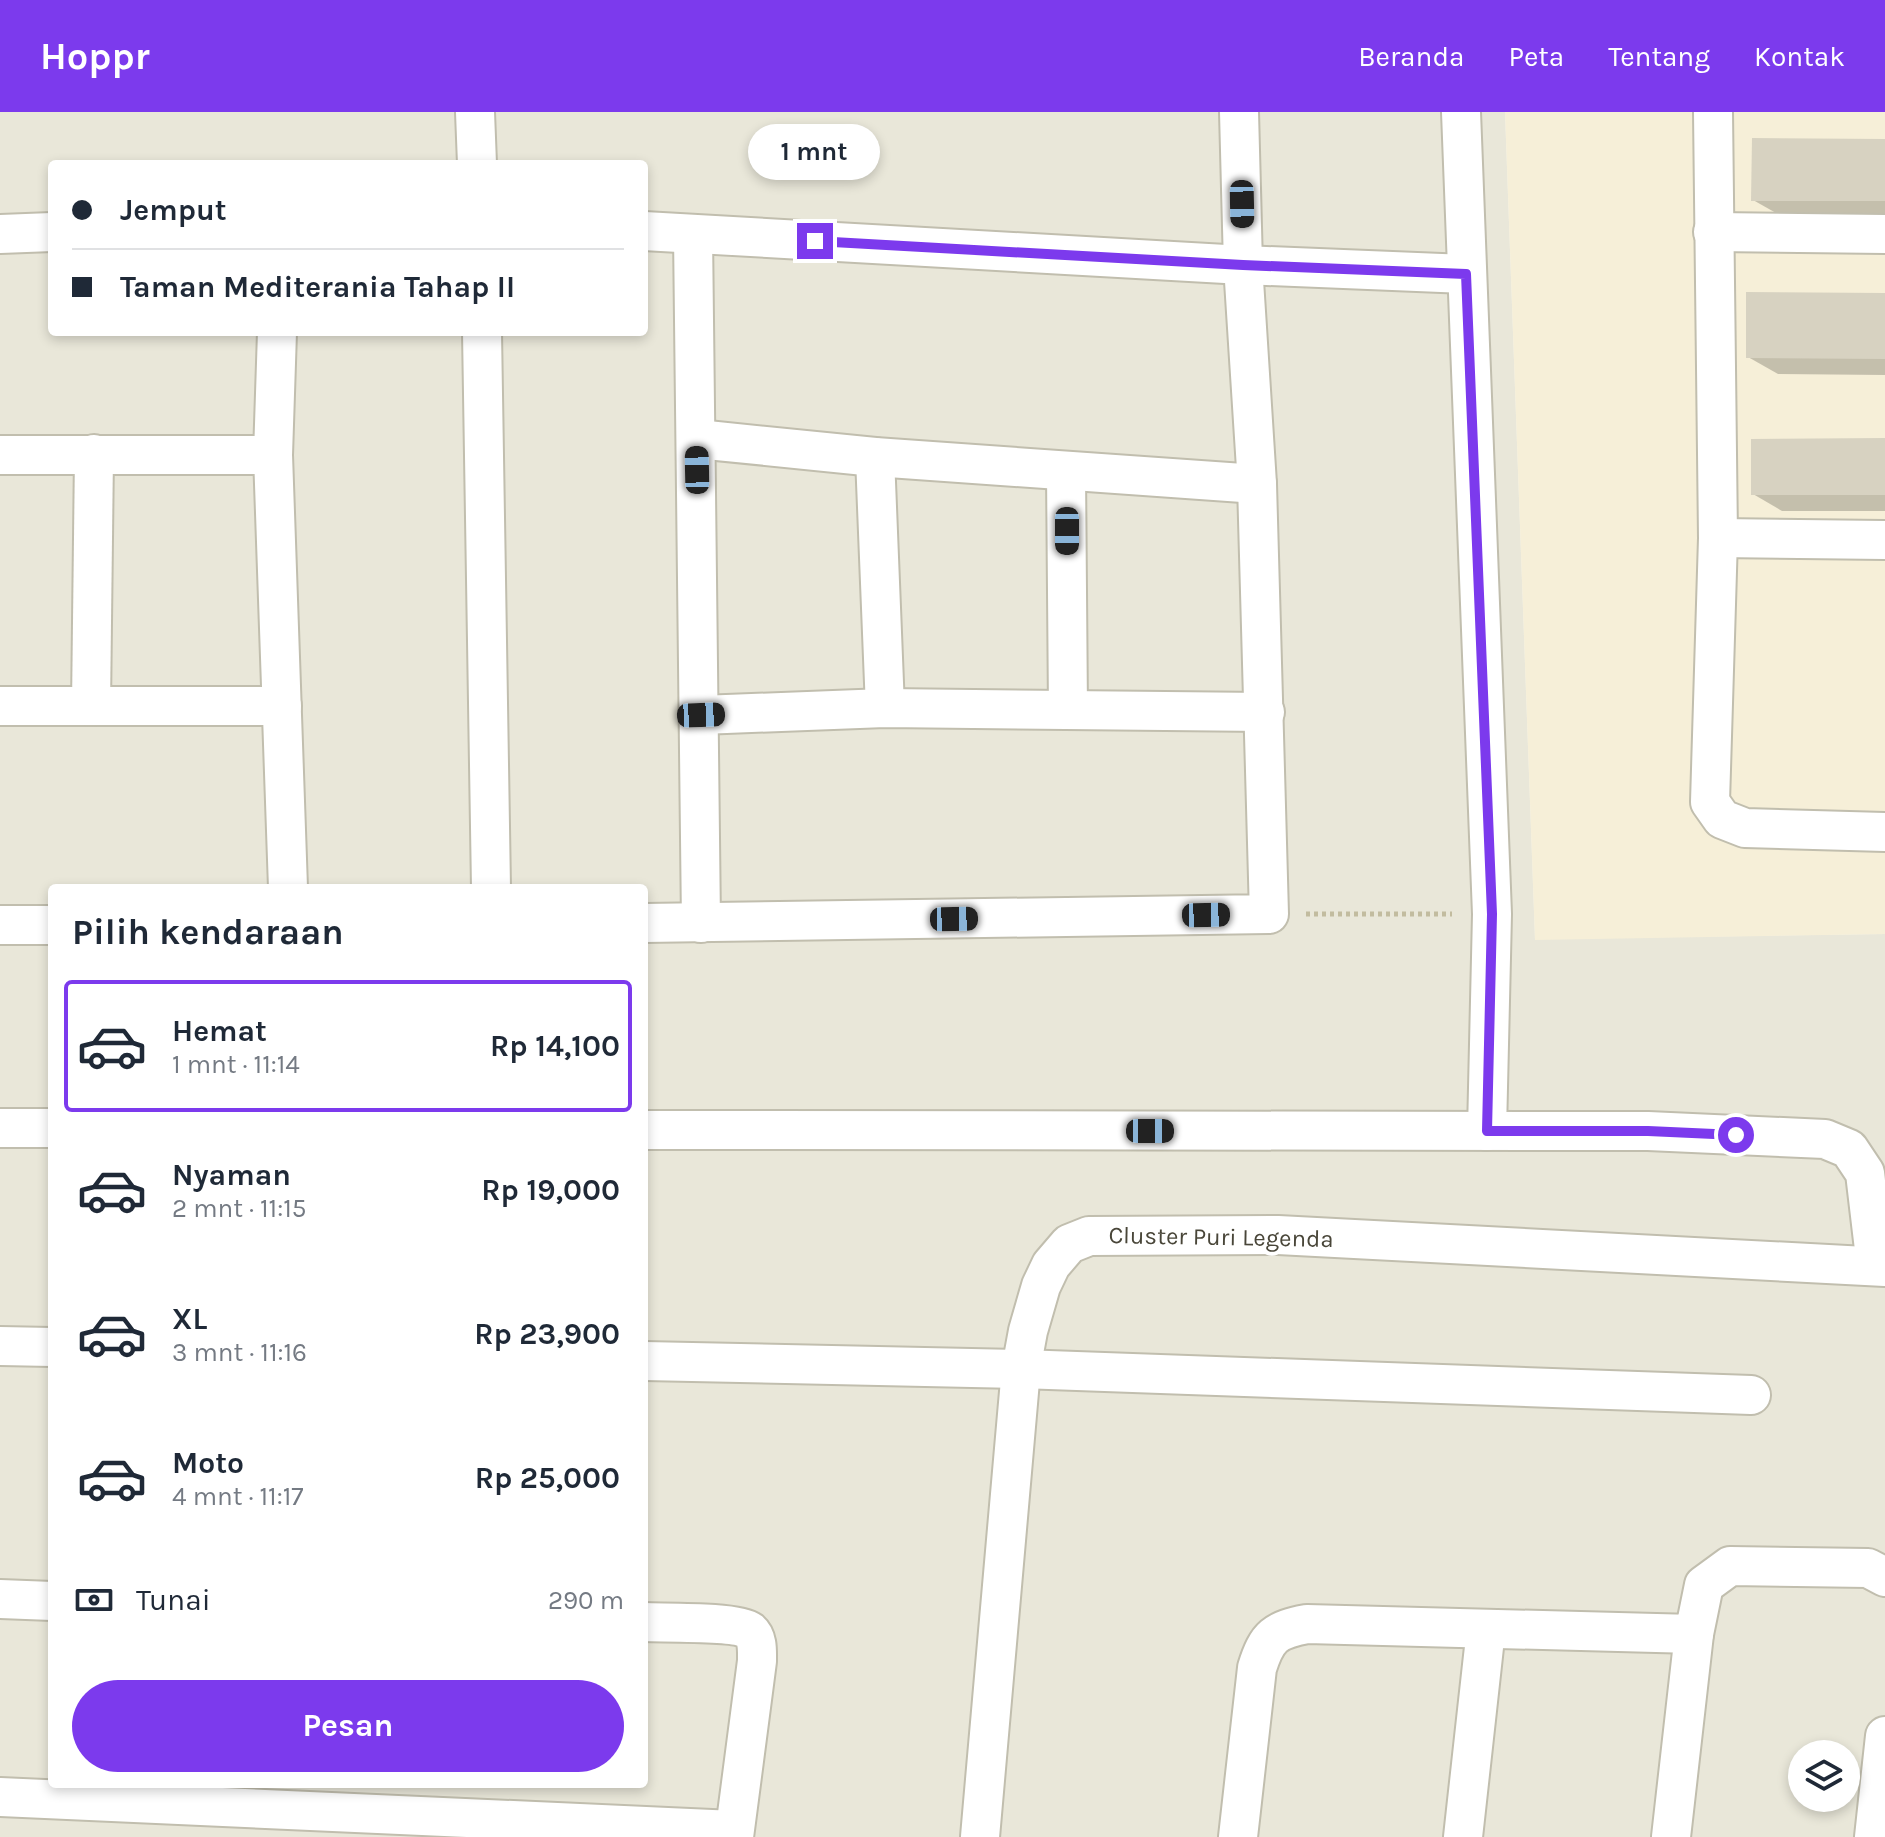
<!DOCTYPE html>
<html lang="id">
<head>
<meta charset="utf-8">
<style>
	:root { --surface:#fff; --page:#f2f2f3; --text:#1f2937; --muted:#747a83; --line:#e0e1e3; --accent:#7c3aed }
	body { margin:0; font-family:Karla,sans-serif; background:var(--page); color:var(--text); height:100vh; display:flex; flex-direction:column; font-size:30px; white-space:nowrap }
	* { box-sizing:border-box; margin:0 }
	p { font-size:26px; color:var(--muted) }
	.icon { flex:none; width:44px; height:44px; fill:none; stroke:currentColor; stroke-width:2; stroke-linecap:round; stroke-linejoin:round }
	.map { position:relative; flex:1; overflow:hidden }
	.sheet { position:absolute; left:48px; top:772px; width:600px; height:904px; display:flex; flex-direction:column; background:var(--surface); border-radius:8px; box-shadow:0 4px 12px #0003 }
	.sheet>* { flex:none }
	.top-card { position:absolute; left:48px; top:48px; width:600px; height:176px; border-radius:8px; box-shadow:0 4px 12px #0003; display:grid; align-content:center; height:176px; padding:0 24px; background:var(--surface) }
	.fabs { position:absolute; left:1788px; top:1628px; display:grid; gap:16px }
	.fabs a { display:grid; place-items:center; width:72px; height:72px; border-radius:50%; background:var(--surface); box-shadow:0 4px 12px #0003; font-size:40px }
	.end { position:absolute; width:36px; height:36px; margin:-18px; border:10px solid #7c3aed; background:#fff; box-shadow:0 0 0 4px #fff }
	.from { border-radius:50% }
	.bubble { position:absolute; height:56px; border-radius:28px; background:var(--surface); box-shadow:0 4px 12px #0003; font-size:26px; font-weight:700; line-height:56px; text-align:center }
	.car { position:absolute; width:24px; height:48px; margin:-24px -12px; border-radius:10px; box-shadow:0 0 6px 2px #0007; background:linear-gradient(#222 24%,#8ab4d8 0 40%,#222 0 76%,#8ab4d8 0 86%,#222 0) }
	.top-card b { display:flex; align-items:center; gap:28px; height:76px; font-size:30px }
	.top-card b+b { border-top:2px solid var(--line) }
	.top-card i { width:20px; height:20px; background:var(--text) }
	ul { padding:0; list-style:none }
	li { display:flex; align-items:center; gap:24px; height:132px; margin:0 16px 12px; padding:0 8px; border:4px solid transparent; border-radius:8px }
	li div { flex:1 }
	li b { display:block; font-size:30px }
	li em { font-style:normal; font-weight:700 }
	li.on { border-color:var(--accent) }
	li>.icon { width:72px; height:72px; stroke-width:1.5 }
	h2 { padding:0 24px; font-size:36px; line-height:96px }
	.pay { display:flex; align-items:center; gap:20px; height:88px; padding:0 24px; font-size:30px }
	.pay p { margin-inline-start:auto }
	.button { display:flex; gap:16px; margin-top:auto; padding:16px 24px }
	.button a { flex:1; height:92px; border-radius:48px; background:var(--accent); color:#fff; font-size:32px; font-weight:700; line-height:92px; text-align:center }
	header { display:flex; align-items:center; gap:48px; box-sizing:border-box; height:112px; padding:0 40px; background:var(--accent); color:#fff }
	header strong { font-size:38px }
	nav { display:flex; gap:44px; margin-inline-start:auto; font-size:28px }
	.map>svg:first-child { display:block }
	.residential { fill:#e9e7d9; fill-rule:evenodd }
	.commercial { fill:#f6efd8 }
	.shadow { fill:#0003 }
	.building { fill:#d7d2c1 }
	.lines { fill:none; stroke-linecap:round; stroke-linejoin:round }
	.minor-casing { stroke:#c1beae; stroke-width:42 }
	.path { stroke:#c2bc9f; stroke-width:5; stroke-dasharray:4 4; stroke-linecap:butt }
	.minor { stroke:#fff; stroke-width:38 }
	.route { stroke:#7c3aed; stroke-width:10 }
	.labels { text-anchor:middle; dominant-baseline:central; stroke-width:8; stroke-linejoin:round; paint-order:stroke }
	.street-label { font-size:24px; fill:#494639; stroke:#fff }
</style>
</head>
<body>
<header>
<strong>Hoppr</strong>
<nav><a>Beranda</a><a>Peta</a><a>Tentang</a><a>Kontak</a></nav>
</header>
<div class="map">
<svg width="1885" height="1725" viewBox="0 0 1885 1725">
	<rect width="100%" height="100%" fill="#f5f4eb"/>
	<!-- residential -->
	<path class="residential" d="M0,0H1505L1535,827L1885,822V1725H0ZM52,52H644V220H52ZM52,776H644V1672H52ZM1802,1642H1846V1686H1802Z"/>
	<!-- commercial -->
	<path class="commercial" d="M1505,0H1885V822L1535,828Z"/>
	<!-- shadow -->
	<g class="shadow">
		<path d="M1885,29V105H1783L1753,88Z"/>
		<path d="M1885,183V263L1778,262L1748,245Z"/>
		<path d="M1885,328V399H1782L1753,382Z"/>
	</g>
	<!-- building -->
	<g class="building">
		<path d="M1752,26L1885,27V89H1751Z"/>
		<path d="M1746,180L1885,181V247L1746,246Z"/>
		<path d="M1885,326V383H1751V327Z"/>
	</g>
	<g class="lines">
		<!-- minor casing -->
		<g class="minor-casing">
			<g id="minor">
				<path d="M475,0L477,52"/>
				<path d="M1461,0L1492,802L1487,1019"/>
				<path d="M1713,0L1718,426L1710,690L1722,707L1745,716L1885,720"/>
				<path d="M644,119L1243,153L1466,162"/>
				<path d="M1713,120L1885,122"/>
				<path d="M0,122L52,120"/>
				<path d="M693,122L701,811"/>
				<path d="M277,220L273,343L288,776"/>
				<path d="M482,220L491,776"/>
				<path d="M697,327L875,345L1257,372"/>
				<path d="M0,343H273"/>
				<path d="M875,345L885,596"/>
				<path d="M1066,360L1068,598"/>
				<path d="M1718,426L1885,428"/>
				<path d="M0,594H282"/>
				<path d="M91,594L94,342"/>
				<path d="M701,603L885,596L1265,600"/>
				<path d="M644,811L1269,802L1257,372L1243,153L1239,0"/>
				<path d="M0,813H52"/>
				<path d="M0,1016H52"/>
				<path d="M644,1018L1648,1019L1825,1027L1849,1037L1865,1061L1876,1154"/>
				<path d="M0,1234L52,1235"/>
				<path d="M644,1249L1021,1257L1751,1283"/>
				<path d="M0,1487L52,1489"/>
				<path d="M644,1510C664,1511 737,1509 750,1519C758,1526 757,1539 757,1549L734,1725"/>
				<path d="M0,1685L734,1718"/>
				<path d="M980,1725L1021,1257L1028,1219L1041,1174L1051,1153L1069,1132L1089,1124L1278,1123L1885,1155"/>
				<path d="M1238,1725L1257,1556C1267,1524 1275,1518 1307,1512L1694,1522L1704,1473L1730,1454L1868,1456L1885,1465"/>
				<path d="M1463,1725L1486,1517"/>
				<path d="M1671,1725L1694,1522"/>
				<path d="M1874,1725L1885,1624"/>
			</g>
		</g>
		<!-- path -->
		<path class="path" d="M1306,802H1452"/>
		<!-- minor -->
		<use href="#minor" class="minor"/>
	</g>
	<g class="lines">
		<!-- route -->
		<path class="route" d="M815,129L1243,153L1466,162L1492,802L1487,1019H1648L1736,1023"/>
	</g>
	<g class="labels">
		<!-- street labels -->
		<g class="street-label">
			<text transform="translate(1221 1125) rotate(1)">Cluster Puri Legenda</text>
		</g>
	</g>
</svg>
<div class="fabs">
<a><svg class="icon" aria-label="layers" viewBox="0 0 24 24"><path d="M12 4l9 5-9 5-9-5zM3 14l9 5 9-5"/></svg></a>
</div>
<i class="end from" style="left:1736px;top:1023px"></i>
<i class="end" style="left:815px;top:129px"></i>
<div class="bubble" style="left:748px;top:12px;width:132px">1 mnt</div>
<i class="car" style="left:1242px;top:92px;rotate:179deg"></i>
<i class="car" style="left:697px;top:358px;rotate:359deg"></i>
<i class="car" style="left:1067px;top:419px;rotate:180deg"></i>
<i class="car" style="left:701px;top:603px;rotate:88deg"></i>
<i class="car" style="left:1206px;top:803px;rotate:89deg"></i>
<i class="car" style="left:954px;top:807px;rotate:89deg"></i>
<i class="car" style="left:1150px;top:1019px;rotate:90deg"></i>
<div class="top-card">
<b><i class="from"></i>Jemput</b>
<b><i></i>Taman Mediterania Tahap II</b>
</div>
<section class="sheet">
<h2>Pilih kendaraan</h2>
<ul>
<li class="on"><svg class="icon" aria-label="car" viewBox="0 0 24 24"><path d="M5 17H2v-5l4-1 3-4h7l3 4 3 1v5h-3M9 17h6M6 11h13"/><circle cx="7" cy="17" r="2"/><circle cx="17" cy="17" r="2"/></svg><div><b>Hemat</b><p>1 mnt · 11:14</p></div><em>Rp 14,100</em></li>
<li><svg class="icon" aria-label="car" viewBox="0 0 24 24"><path d="M5 17H2v-5l4-1 3-4h7l3 4 3 1v5h-3M9 17h6M6 11h13"/><circle cx="7" cy="17" r="2"/><circle cx="17" cy="17" r="2"/></svg><div><b>Nyaman</b><p>2 mnt · 11:15</p></div><em>Rp 19,000</em></li>
<li><svg class="icon" aria-label="car" viewBox="0 0 24 24"><path d="M5 17H2v-5l4-1 3-4h7l3 4 3 1v5h-3M9 17h6M6 11h13"/><circle cx="7" cy="17" r="2"/><circle cx="17" cy="17" r="2"/></svg><div><b>XL</b><p>3 mnt · 11:16</p></div><em>Rp 23,900</em></li>
<li><svg class="icon" aria-label="car" viewBox="0 0 24 24"><path d="M5 17H2v-5l4-1 3-4h7l3 4 3 1v5h-3M9 17h6M6 11h13"/><circle cx="7" cy="17" r="2"/><circle cx="17" cy="17" r="2"/></svg><div><b>Moto</b><p>4 mnt · 11:17</p></div><em>Rp 25,000</em></li>
</ul>
<div class="pay"><svg class="icon" aria-label="cash" viewBox="0 0 24 24"><path d="M3 7h18v10H3z"/><circle cx="12" cy="12" r="2"/></svg>Tunai<p>290 m</p></div>
<div class="button"><a>Pesan</a></div>
</section>
</div>
</body>
</html>
